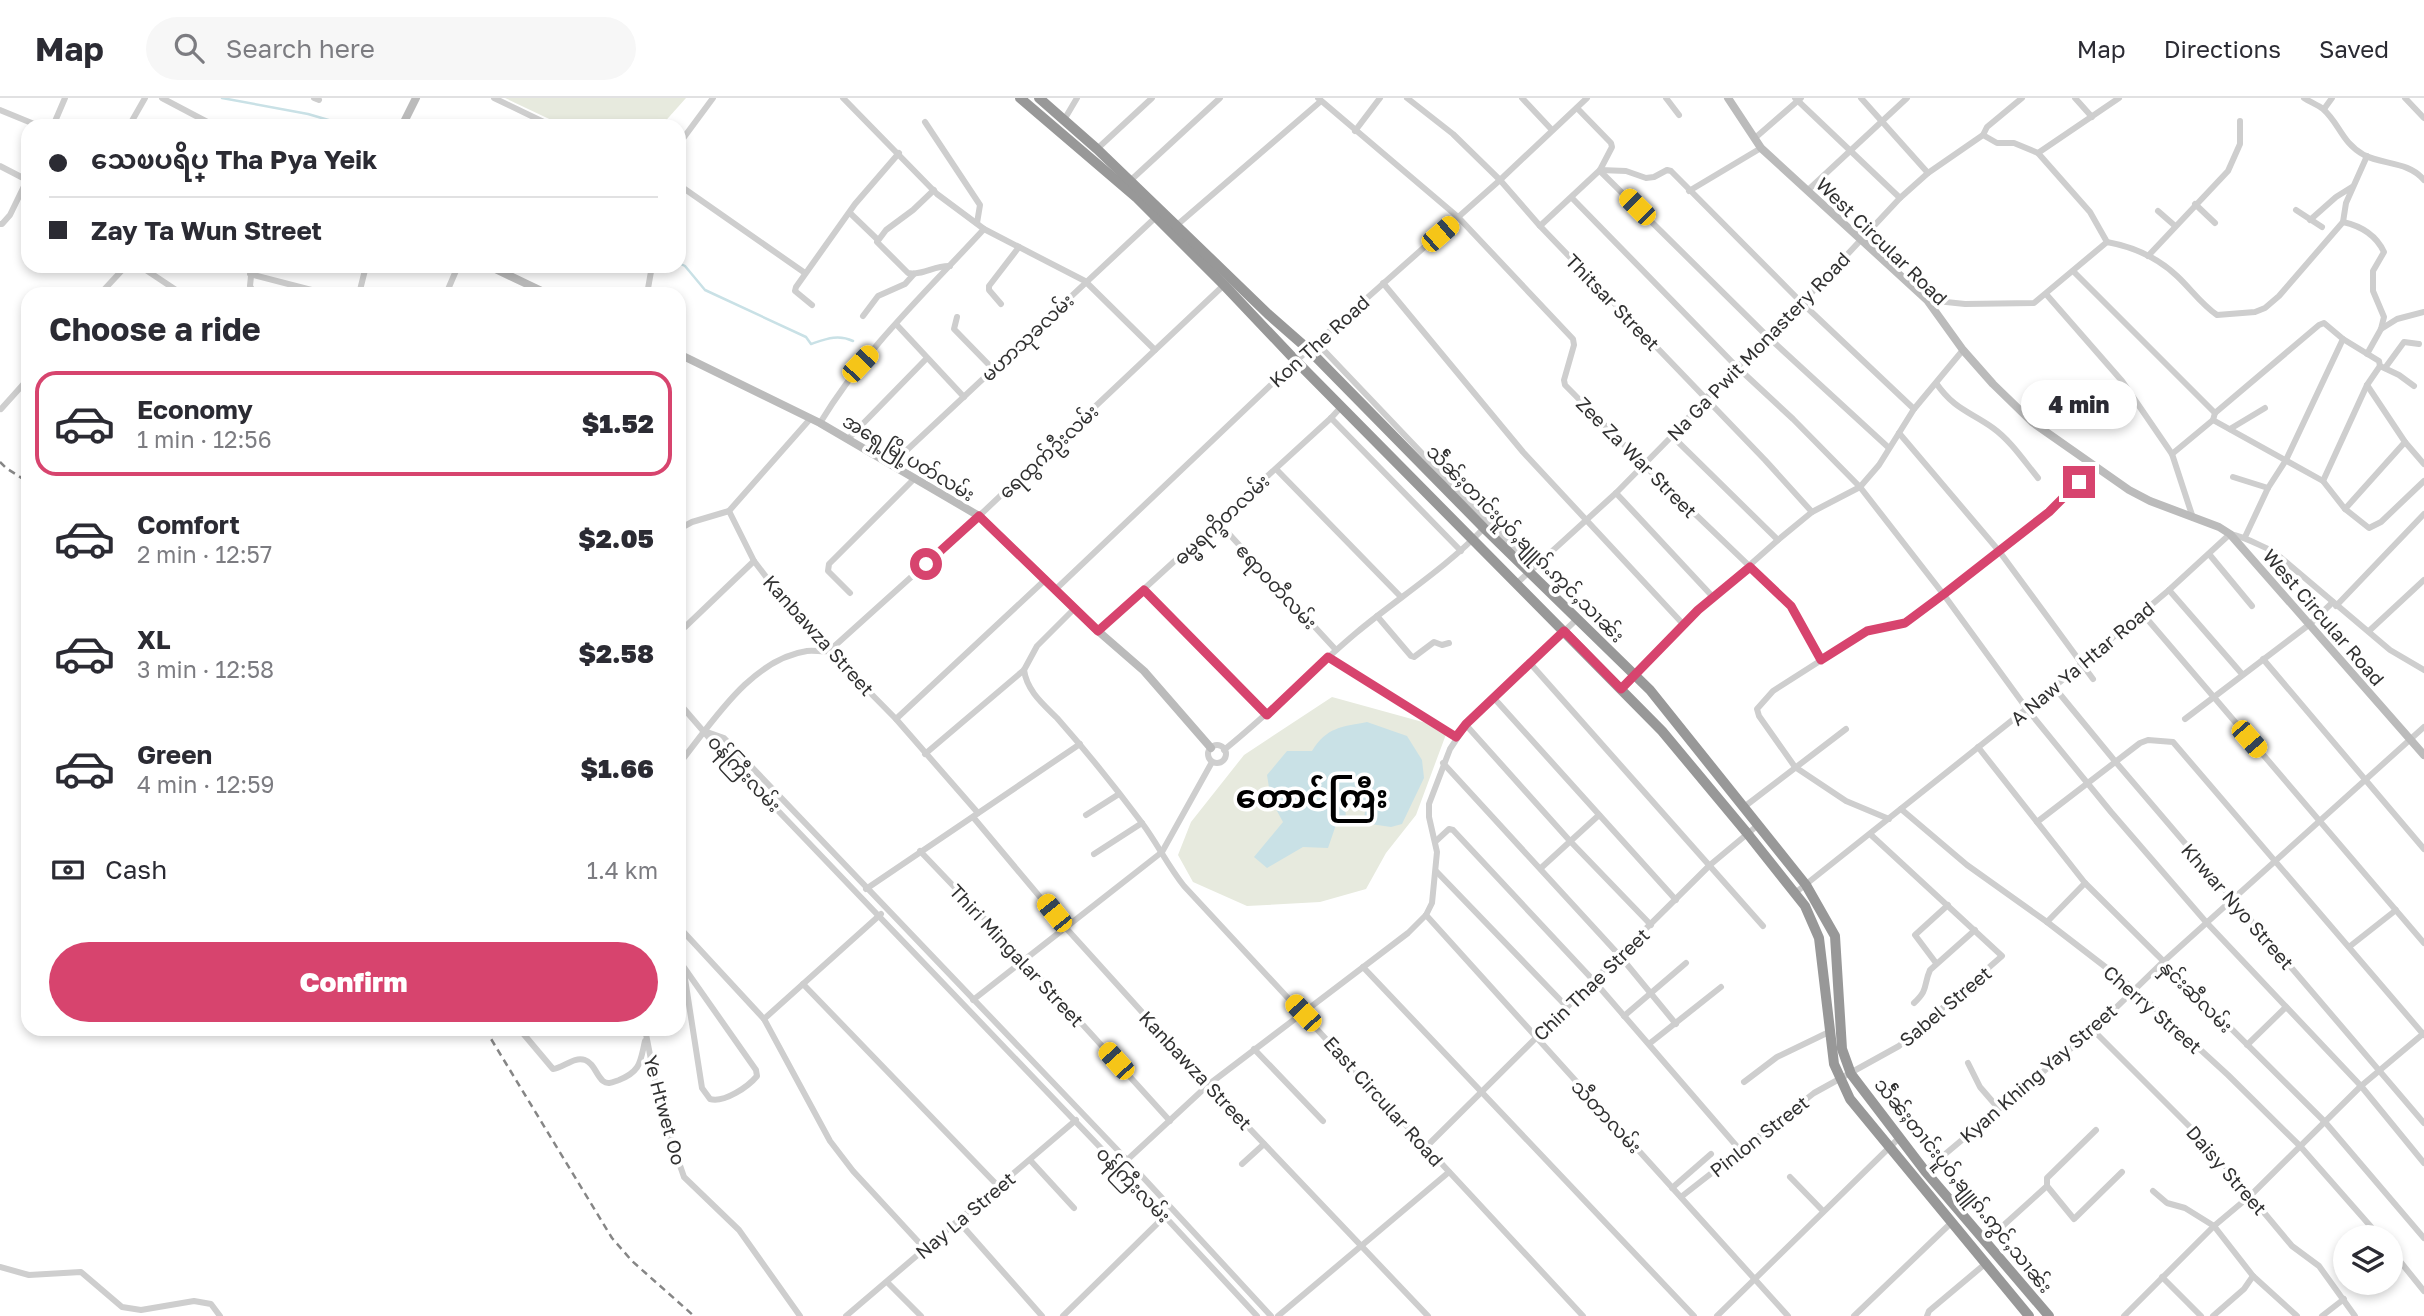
<!DOCTYPE html>
<html lang="en">
<head>
<meta charset="utf-8">
<style>
	:root { --surface:#fff; --page:#f7f7f7; --text:#2b2b33; --muted:#7c7c81; --line:#e1e1e2; --accent:#d7446e }
	body { margin:0; font-family:"Golos Text","Noto Sans Myanmar",sans-serif; background:var(--page); color:var(--text); height:100vh; display:flex; flex-direction:column; font-size:26px; white-space:nowrap }
	* { box-sizing:border-box; margin:0 }
	p { font-size:23px; color:var(--muted) }
	.icon { flex:none; width:38px; height:38px; fill:none; stroke:currentColor; stroke-width:2; stroke-linecap:round; stroke-linejoin:round }
	.map { position:relative; flex:1; overflow:hidden }
	.panel { position:absolute; left:21px; top:189px; width:665px; height:749px; display:flex; flex-direction:column; background:var(--surface); border-radius:21px; box-shadow:0 4px 10px #0003 }
	.panel>* { flex:none }
	.guide { position:absolute; left:21px; top:21px; width:665px; height:154px; border-radius:21px; box-shadow:0 4px 10px #0003; display:grid; align-content:center; height:154px; padding:0 28px; background:var(--surface) }
	.buttons { position:absolute; left:2333px; top:1127px; display:grid; gap:14px }
	.buttons a { display:grid; place-items:center; width:70px; height:70px; border-radius:50%; background:var(--surface); box-shadow:0 4px 10px #0003; font-size:35px }
	.end { position:absolute; width:32px; height:32px; margin:-16px; border:9px solid #d7446e; background:#fff; box-shadow:0 0 0 4px #fff }
	.from { border-radius:50% }
	.bubble { position:absolute; height:49px; border-radius:24px; background:var(--surface); box-shadow:0 4px 10px #0003; font-size:23px; font-weight:800; line-height:49px; text-align:center }
	.car { position:absolute; width:21px; height:42px; margin:-21px -10px; border-radius:9px; box-shadow:0 0 5px 2px #0007; background:linear-gradient(#f5c518 24%,#345 0 40%,#f5c518 0 76%,#345 0 86%,#f5c518 0) }
	.guide b { display:flex; align-items:center; gap:24px; height:66px; font-size:26px }
	.guide b+b { border-top:2px solid var(--line) }
	.guide i { width:18px; height:18px; background:var(--text) }
	ul { padding:0; list-style:none }
	li { display:flex; align-items:center; gap:21px; height:105px; margin:0 14px 10px; padding:0 14px; border:4px solid transparent; border-radius:21px }
	li div { flex:1 }
	li b { display:block; font-size:26px }
	li em { font-style:normal; font-weight:800 }
	li.selected { border-color:var(--accent) }
	li>.icon { width:63px; height:63px; stroke-width:1.5 }
	h2 { padding:0 28px; font-size:32px; line-height:84px }
	.pay { display:flex; align-items:center; gap:18px; height:77px; padding:0 28px; font-size:26px }
	.pay p { margin-inline-start:auto }
	.button { display:flex; gap:14px; margin-top:auto; padding:14px 28px }
	.button a { flex:1; height:80px; border-radius:42px; background:var(--accent); color:#fff; font-size:28px; font-weight:800; line-height:80px; text-align:center }
	header { display:flex; align-items:center; gap:42px; box-sizing:border-box; height:98px; padding:0 35px; background:var(--surface); border-bottom:2px solid var(--line) }
	header strong { font-size:33px }
	nav { display:flex; gap:38px; margin-inline-start:auto; font-size:24px }
	.search { width:490px; height:63px; background:var(--page); display:flex; align-items:center; gap:18px; box-sizing:border-box; padding:0 24px; border-radius:38px; color:var(--muted); font-size:26px }
	.map>svg:first-child { display:block }
	.green { fill:#e7eade }
	.water { fill:#c9e1e6 }
	.lines { fill:none; stroke-linecap:round; stroke-linejoin:round }
	.stream { stroke:#c9e1e6; stroke-width:2.5 }
	.street { stroke:#cecece; stroke-width:6 }
	.secondary { stroke:#bbb; stroke-width:8 }
	.highway { stroke:#989898; stroke-width:10 }
	.rail { stroke:#868686; stroke-width:2.5; stroke-dasharray:7 5; stroke-linecap:butt }
	.route { stroke:#d7446e; stroke-width:9 }
	.labels { text-anchor:middle; dominant-baseline:central; stroke-width:7; stroke-linejoin:round; paint-order:stroke }
	.street-label { font-size:19px; fill:#313131; stroke:#fff }
	.town-label { font-size:33px; font-weight:bold; fill:#000; stroke:#fff }
</style>
</head>
<body>
<header>
<strong>Map</strong>
<div class="search"><svg class="icon" aria-label="search" viewBox="0 0 24 24"><circle cx="10" cy="10" r="6"/><path d="M15 15l6 6"/></svg>Search here</div>
<nav><a>Map</a><a>Directions</a><a>Saved</a></nav>
</header>
<div class="map">
<svg width="2424" height="1218" viewBox="0 0 2424 1218">
	<rect width="100%" height="100%" fill="#fff"/>
	<!-- green -->
	<g class="green">
		<path d="M505,0H686L661,28H564Z"/>
		<path d="M1332,599L1448,631L1416,717L1386,755L1366,791L1320,804L1247,808L1193,784L1178,757L1191,724L1244,657Z"/>
	</g>
	<!-- water -->
	<path class="water" d="M1367,624L1407,638L1422,662L1424,680L1402,726L1391,729L1364,725L1365,712L1357,701H1345L1346,723L1338,721L1328,750L1303,749L1267,770L1254,759L1283,724L1271,702L1267,677L1287,653H1312C1327,629 1341,629 1367,624Z"/>
	<g class="lines">
		<!-- stream -->
		<g class="stream">
			<path d="M222,0L308,16L349,28"/>
			<path d="M679,165L685,168L705,192L806,239L811,246C826,241 838,236 853,243"/>
		</g>
		<!-- street -->
		<g class="street">
			<path d="M162,0L215,28"/>
			<path d="M314,0L319,2"/>
			<path d="M494,0L552,28"/>
			<path d="M843,0L937,96L984,131L1085,183L1155,252"/>
			<path d="M1318,0L1458,119L1573,241L1574,247L1564,282L1565,287L1643,366L1791,508L1821,562"/>
			<path d="M1407,0L1453,36L1500,82L1540,128L1765,362L1812,414"/>
			<path d="M1522,0L1552,32"/>
			<path d="M1666,0L1679,17"/>
			<path d="M1795,0L1900,100"/>
			<path d="M1861,0L1928,75"/>
			<path d="M2075,0L2092,19"/>
			<path d="M2304,0C2310,4 2318,7 2323,11C2340,26 2341,44 2364,57C2383,67 2408,63 2424,82"/>
			<path d="M2405,0L2424,20"/>
			<path d="M2324,11L2332,0"/>
			<path d="M0,12L39,28"/>
			<path d="M1064,22L1077,0"/>
			<path d="M925,24L980,107L977,125"/>
			<path d="M53,28L65,0"/>
			<path d="M129,28L145,0"/>
			<path d="M1355,33L1380,0"/>
			<path d="M1983,37L1987,29L2022,0"/>
			<path d="M1755,40L1801,0"/>
			<path d="M679,46L713,0"/>
			<path d="M1097,51L1152,0"/>
			<path d="M2038,55L2090,114L2107,144"/>
			<path d="M0,68L27,82"/>
			<path d="M1600,72L1626,73L1646,80L1654,79L1667,72L1671,73L1802,205L1914,311"/>
			<path d="M1600,73L1767,238L1889,350"/>
			<path d="M1131,82L1220,0"/>
			<path d="M679,87L805,175"/>
			<path d="M934,92L913,112L886,132L877,144L908,175C922,178 935,167 950,168"/>
			<path d="M1689,93L1761,50"/>
			<path d="M1807,93L1907,0"/>
			<path d="M1572,100L1737,269L1793,321L1860,389L1944,497L2027,611L2111,714L2206,824L2361,988L2424,1065"/>
			<path d="M2195,106L2215,125"/>
			<path d="M2296,112L2322,129"/>
			<path d="M2158,113L2174,127"/>
			<path d="M850,115L878,142"/>
			<path d="M2310,122L2336,99L2352,89"/>
			<path d="M2343,124C2361,128 2376,137 2384,154L2373,173V193L2384,219L2381,231L2367,256"/>
			<path d="M0,126H2L10,117L28,80"/>
			<path d="M1177,127L1321,3"/>
			<path d="M1540,128L1600,72L1612,49L1611,45L1577,10"/>
			<path d="M2148,158L2228,73L2240,46V23"/>
			<path d="M140,168L182,196"/>
			<path d="M252,168L250,188L255,196"/>
			<path d="M2073,173L2215,315"/>
			<path d="M250,176L327,196"/>
			<path d="M1383,185L1523,354L1683,526"/>
			<path d="M100,196L126,168"/>
			<path d="M359,196L366,168"/>
			<path d="M446,196L458,168"/>
			<path d="M647,196L652,168"/>
			<path d="M2046,196L2122,283L2172,356L2193,420"/>
			<path d="M1927,202L1965,206L2034,205L2107,144C2134,149 2157,159 2177,178C2191,191 2201,206 2217,217L2255,214L2265,210L2279,198L2343,124L2346,105L2367,58"/>
			<path d="M1001,206L989,192V188L1019,149"/>
			<path d="M812,207L795,193L796,189L855,106L899,55"/>
			<path d="M863,218L878,198L905,186L914,176"/>
			<path d="M957,219L954,231L993,271"/>
			<path d="M896,226L964,299"/>
			<path d="M2381,231L2397,221L2424,214"/>
			<path d="M1317,245L1457,392L1535,469"/>
			<path d="M2385,270L2404,244L2419,246"/>
			<path d="M1936,285C1955,312 1969,313 1993,330C2011,343 2024,363 2038,380"/>
			<path d="M2367,287L2405,344L2424,366"/>
			<path d="M1,311L28,281"/>
			<path d="M1331,320L1461,453"/>
			<path d="M2213,322L2323,383L2345,411L2369,430L2381,424L2424,383"/>
			<path d="M820,325C864,252 927,193 984,131"/>
			<path d="M2230,331L2265,310"/>
			<path d="M1899,335L1999,453L2093,581"/>
			<path d="M1672,338L1778,442"/>
			<path d="M848,341L926,261"/>
			<path d="M2172,356L2213,322L2215,315L2319,227L2324,225L2343,241L2379,263L2380,268L2399,277L2414,288"/>
			<path d="M892,366L1156,119"/>
			<path d="M1276,371L1401,499"/>
			<path d="M2233,379L2268,390"/>
			<path d="M2323,383L2367,287L2380,268"/>
			<path d="M1616,395L1712,498"/>
			<path d="M2345,411L2405,344"/>
			<path d="M729,413L754,463L770,484L829,553L896,621L978,715"/>
			<path d="M1218,424L1336,552"/>
			<path d="M679,431L692,424L729,413L811,320"/>
			<path d="M2245,439L2268,390L2286,362L2343,241"/>
			<path d="M2209,456L2252,508"/>
			<path d="M1516,486L1616,395L1672,338L1706,300L1802,205L1900,100L1928,75L1983,37L1997,45H2014L2038,55L2119,0"/>
			<path d="M1056,491L1296,263L1500,82L1587,0"/>
			<path d="M1144,492L1267,617"/>
			<path d="M2169,492L2242,576"/>
			<path d="M850,495L828,473L829,466L915,380"/>
			<path d="M2336,508L2424,416"/>
			<path d="M2142,515L2424,845"/>
			<path d="M1377,518L1411,558L1414,559L1434,544L1442,547L1449,545"/>
			<path d="M679,529L681,531L685,529L754,463"/>
			<path d="M1098,533L1331,320L1342,308"/>
			<path d="M2369,533L2424,482"/>
			<path d="M1328,559L1456,639"/>
			<path d="M2263,561L2424,751"/>
			<path d="M1529,564L1763,828"/>
			<path d="M1024,572C1027,593 1043,606 1057,620C1087,654 1115,689 1142,725C1157,745 1168,768 1184,788L1583,1218"/>
			<path d="M2054,589L2114,662L2424,1025"/>
			<path d="M1621,591L1683,526L1778,442L1812,414L1860,389L1879,367L1914,311L1963,252"/>
			<path d="M1493,599L1676,802"/>
			<path d="M679,605L717,649L1119,1069L1257,1218"/>
			<path d="M896,621L1046,481"/>
			<path d="M2185,621L2310,526L2333,504"/>
			<path d="M1466,627L1570,743L1651,827"/>
			<path d="M707,634L724,640L1127,1062L1271,1218"/>
			<circle cx="1217" cy="656" r="9"/>
			<path d="M1978,649L2085,785L2325,1024L2424,1140"/>
			<path d="M1224,652C1270,615 1311,573 1356,535C1398,500 1446,470 1484,430"/>
			<path d="M925,656L1024,572L1037,548L1075,510"/>
			<path d="M1443,665L1620,858L1676,926"/>
			<path d="M679,666C712,625 751,561 807,553C814,552 822,554 829,553L979,418L1224,187"/>
			<path d="M1744,709L1846,631"/>
			<path d="M1901,711L1967,767L2047,824L2134,891L2228,977L2300,1048L2380,1139"/>
			<path d="M1086,717L1119,696"/>
			<path d="M973,719L1066,830L1208,987L1428,1218"/>
			<path d="M1889,721L1846,703L1795,669L1759,618L1757,611L1773,593L1867,533L1905,525L1944,497L2049,414L2094,369"/>
			<path d="M2037,724L2140,645L2148,642L2173,644L2424,937"/>
			<path d="M1436,743L1449,731L1453,732L1594,883L1740,1052"/>
			<path d="M920,753L1025,863L1170,1023"/>
			<path d="M1094,756L1142,725"/>
			<path d="M1541,770L1599,717"/>
			<path d="M1436,773L1567,909"/>
			<path d="M866,791L1080,646"/>
			<path d="M1795,795L2054,589L2169,492L2230,436C2246,439 2258,447 2273,453L2390,552L2424,572"/>
			<path d="M1426,817L1788,1218"/>
			<path d="M2047,824L2085,785"/>
			<path d="M679,829L764,921L830,1043L853,1073L925,1151"/>
			<path d="M2349,849L2396,812"/>
			<path d="M679,863L683,868L756,972L757,978C748,989 724,1005 710,1001L702,990L683,868"/>
			<path d="M1936,865L1915,837L1948,807"/>
			<path d="M1363,869L1694,1218"/>
			<path d="M803,886L999,1089"/>
			<path d="M973,902L1162,754L1212,664"/>
			<path d="M1914,905C1929,891 1923,888 1930,872L1975,832"/>
			<path d="M1624,918L1686,865"/>
			<path d="M764,921L881,816"/>
			<path d="M645,931L661,1013L684,1079L739,1132L800,1218"/>
			<path d="M2093,932L2205,1044L2292,1148L2319,1168L2355,1218"/>
			<path d="M521,933L553,971C563,970 574,958 585,962C594,965 596,977 603,983C608,987 613,984 619,982C641,973 640,964 645,943"/>
			<path d="M1649,946L1721,889"/>
			<path d="M2247,947L2286,909"/>
			<path d="M1254,951L1323,1023"/>
			<path d="M1968,965L1980,989L1999,1011"/>
			<path d="M1744,984L1777,959L1829,934"/>
			<path d="M1427,1048L1710,767L1758,727"/>
			<path d="M1030,1062L1074,1110"/>
			<path d="M1126,1063L1208,987L1408,835L1426,817L1432,805L1437,754L1429,719V706L1450,651L1466,627L1577,521"/>
			<path d="M1242,1066L1264,1046"/>
			<path d="M1925,1073L2093,932L2163,864L2424,629"/>
			<path d="M1790,1079L1823,1113"/>
			<path d="M2047,1088V1080L2096,1032"/>
			<path d="M1672,1090L1711,1056"/>
			<path d="M2153,1093L2167,1105L2185,1110L2214,1128L2253,1178L2297,1218"/>
			<path d="M1681,1099L1814,995L1899,948L2002,858L1870,736"/>
			<path d="M959,1124L1042,1218"/>
			<path d="M1985,1144L2047,1088L2074,1121L2122,1074"/>
			<path d="M2390,1151L2424,1193"/>
			<path d="M0,1169L29,1177L81,1174L122,1209L141,1212L194,1203L211,1206L220,1218"/>
			<path d="M2162,1179L2201,1218"/>
			<path d="M887,1184L921,1218"/>
			<path d="M846,1218L1076,1022"/>
			<path d="M1063,1218L1165,1118"/>
			<path d="M1278,1218L1449,1074"/>
			<path d="M1717,1218L1899,1040"/>
			<path d="M1854,1218L1951,1125"/>
			<path d="M1927,1218L1929,1213L1985,1166"/>
			<path d="M2124,1218L2214,1128L2251,1097L2361,988L2424,935"/>
			<path d="M2213,1218L2244,1191L2253,1178"/>
			<path d="M2322,1218L2344,1201"/>
		</g>
		<!-- secondary -->
		<g class="secondary">
			<path d="M1728,0L1761,50L1927,202L1963,252L1993,286L2032,324L2129,392L2150,403L2219,429L2230,436L2424,657"/>
			<path d="M402,28L416,0"/>
			<path d="M489,168L548,196"/>
			<path d="M679,256L820,325L979,418L1098,533L1144,573L1211,650"/>
		</g>
		<!-- highway -->
		<g class="highway">
			<path d="M1020,0L1137,100L1224,187L1296,263L1662,633L1747,735L1805,808L1819,840L1834,966L1850,1001L2029,1218"/>
			<path d="M1039,0L1097,51L1268,216L1309,252L1484,430L1650,592L1806,787L1835,838L1842,951L1851,976L1925,1073L2049,1218"/>
		</g>
		<!-- rail -->
		<g class="rail">
			<path d="M0,364L6,370L28,384"/>
			<path d="M485,931L612,1140L632,1163L694,1218"/>
		</g>
	</g>
	<g class="lines">
		<!-- route -->
		<path class="route" d="M926,466L979,418L1098,533L1144,492L1267,617L1328,559L1456,639L1466,626L1564,533L1621,591L1698,512L1750,469L1791,508L1821,562L1867,533L1905,525L1944,496L2049,414L2079,384"/>
	</g>
	<g class="labels">
		<!-- street labels -->
		<g class="street-label">
			<text transform="translate(1882 143) rotate(44)">West Circular Road</text>
			<text transform="translate(1613 204) rotate(46)">Thitsar Street</text>
			<text transform="translate(1027 239) rotate(-43)">မဟာသုခလမ်း</text>
			<text transform="translate(1319 243) rotate(-42)">Kon The Road</text>
			<text transform="translate(1758 248) rotate(-46)">Na Ga Pwit Monastery Road</text>
			<text transform="translate(1048 353) rotate(-43)">ရေထွက်ဦးလမ်း</text>
			<text transform="translate(909 359) rotate(31)">အရှေ့မြို့ပတ်လမ်း</text>
			<text transform="translate(1637 359) rotate(45)">Zee Za War Street</text>
			<text transform="translate(1221 421) rotate(-43)">ဓမ္မရက္ခိတလမ်း</text>
			<text transform="translate(1526 445) rotate(45)">သဵႅၼ်ႈတၢင်းပူဝ်ႇၶျူၵ်ႉဢွင်ႇသၢၼ်း</text>
			<text transform="translate(1277 488) rotate(47)">ဧရာဝတီလမ်း</text>
			<text transform="translate(2324 519) rotate(49)">West Circular Road</text>
			<text transform="translate(819 537) rotate(48)">Kanbawza Street</text>
			<text transform="translate(2082 565) rotate(-40)">A Naw Ya Htar Road</text>
			<text transform="translate(745 675) rotate(47)">ဝန်ကြီးလမ်း</text>
			<text transform="translate(2238 808) rotate(49)">Khwar Nyo Street</text>
			<text transform="translate(1017 857) rotate(47)">Thiri Mingalar Street</text>
			<text transform="translate(1591 886) rotate(-44)">Chin Thae Street</text>
			<text transform="translate(2197 898) rotate(45)">နှင်းဆီလမ်း</text>
			<text transform="translate(1945 908) rotate(-40)">Sabel Street</text>
			<text transform="translate(2153 911) rotate(41)">Cherry Street</text>
			<text transform="translate(1196 972) rotate(47)">Kanbawza Street</text>
			<text transform="translate(2038 975) rotate(-41)">Kyan Khing Yay Street</text>
			<text transform="translate(1384 1003) rotate(48)">East Circular Road</text>
			<text transform="translate(665 1012) rotate(75)">Ye Htwet Oo</text>
			<text transform="translate(1607 1018) rotate(47)">သီတာလမ်း</text>
			<text transform="translate(1759 1038) rotate(-38)">Pinlon Street</text>
			<text transform="translate(2227 1072) rotate(49)">Daisy Street</text>
			<text transform="translate(1134 1086) rotate(46)">ဝန်ကြီးလမ်း</text>
			<text transform="translate(1964 1087) rotate(51)">သဵႅၼ်ႈတၢင်းပူဝ်ႇၶျူၵ်ႉဢွင်ႇသၢၼ်း</text>
			<text transform="translate(965 1117) rotate(-40)">Nay La Street</text>
		</g>
		<!-- town labels -->
		<g class="town-label">
			<text x="1312" y="697">တောင်ကြီး</text>
		</g>
	</g>
</svg>
<div class="buttons">
<a><svg class="icon" aria-label="layers" viewBox="0 0 24 24"><path d="M12 4l9 5-9 5-9-5zM3 14l9 5 9-5"/></svg></a>
</div>
<i class="end from" style="left:926px;top:466px"></i>
<i class="end" style="left:2079px;top:384px"></i>
<div class="bubble" style="left:2021px;top:282px;width:116px">4 min</div>
<i class="car" style="left:1637px;top:109px;rotate:315deg"></i>
<i class="car" style="left:1440px;top:136px;rotate:49deg"></i>
<i class="car" style="left:860px;top:266px;rotate:43deg"></i>
<i class="car" style="left:2249px;top:641px;rotate:139deg"></i>
<i class="car" style="left:1054px;top:815px;rotate:321deg"></i>
<i class="car" style="left:1303px;top:915px;rotate:317deg"></i>
<i class="car" style="left:1116px;top:963px;rotate:318deg"></i>
<div class="guide">
<b><i class="from"></i>သေၿပရိပ္ Tha Pya Yeik</b>
<b><i></i>Zay Ta Wun Street</b>
</div>
<section class="panel">
<h2>Choose a ride</h2>
<ul>
<li class="selected"><svg class="icon" aria-label="car" viewBox="0 0 24 24"><path d="M5 17H2v-5l4-1 3-4h7l3 4 3 1v5h-3M9 17h6M6 11h13"/><circle cx="7" cy="17" r="2"/><circle cx="17" cy="17" r="2"/></svg><div><b>Economy</b><p>1 min · 12:56</p></div><em>$1.52</em></li>
<li><svg class="icon" aria-label="car" viewBox="0 0 24 24"><path d="M5 17H2v-5l4-1 3-4h7l3 4 3 1v5h-3M9 17h6M6 11h13"/><circle cx="7" cy="17" r="2"/><circle cx="17" cy="17" r="2"/></svg><div><b>Comfort</b><p>2 min · 12:57</p></div><em>$2.05</em></li>
<li><svg class="icon" aria-label="car" viewBox="0 0 24 24"><path d="M5 17H2v-5l4-1 3-4h7l3 4 3 1v5h-3M9 17h6M6 11h13"/><circle cx="7" cy="17" r="2"/><circle cx="17" cy="17" r="2"/></svg><div><b>XL</b><p>3 min · 12:58</p></div><em>$2.58</em></li>
<li><svg class="icon" aria-label="car" viewBox="0 0 24 24"><path d="M5 17H2v-5l4-1 3-4h7l3 4 3 1v5h-3M9 17h6M6 11h13"/><circle cx="7" cy="17" r="2"/><circle cx="17" cy="17" r="2"/></svg><div><b>Green</b><p>4 min · 12:59</p></div><em>$1.66</em></li>
</ul>
<div class="pay"><svg class="icon" aria-label="cash" viewBox="0 0 24 24"><path d="M3 7h18v10H3z"/><circle cx="12" cy="12" r="2"/></svg>Cash<p>1.4 km</p></div>
<div class="button"><a>Confirm</a></div>
</section>
</div>
</body>
</html>
